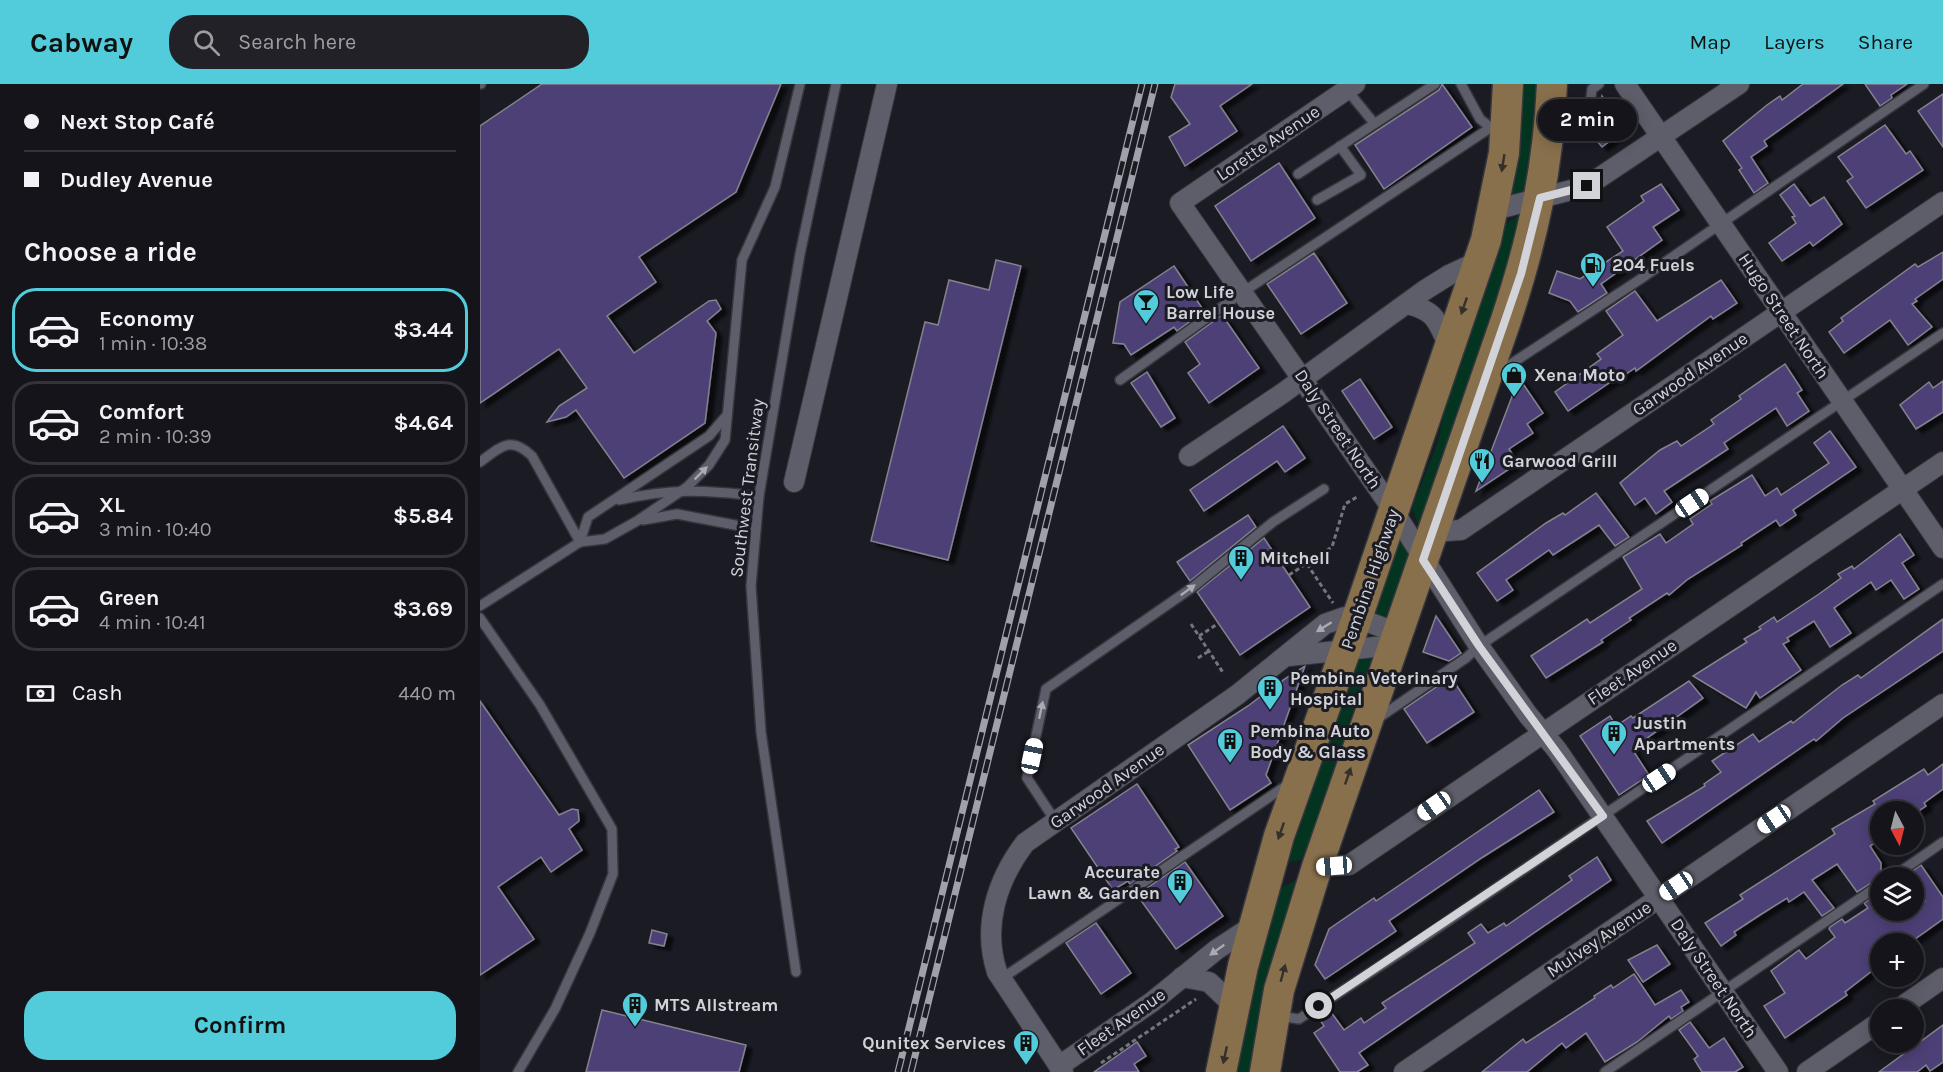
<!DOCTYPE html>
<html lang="en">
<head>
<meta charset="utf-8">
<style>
	:root { --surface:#14141a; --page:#212127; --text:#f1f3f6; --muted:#9d9ea2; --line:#333339; --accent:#52cbda }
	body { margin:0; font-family:Karla,sans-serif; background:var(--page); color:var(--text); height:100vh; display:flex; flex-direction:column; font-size:22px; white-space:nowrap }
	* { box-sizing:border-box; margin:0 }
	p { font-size:20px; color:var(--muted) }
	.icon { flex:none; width:33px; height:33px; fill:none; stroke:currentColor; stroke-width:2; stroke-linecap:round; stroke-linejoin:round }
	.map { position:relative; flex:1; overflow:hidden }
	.side { display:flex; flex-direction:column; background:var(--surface); width:480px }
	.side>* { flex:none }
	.guide { display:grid; align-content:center; height:132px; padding:0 24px; background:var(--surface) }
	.needle { width:39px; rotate:173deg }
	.controls { position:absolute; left:1390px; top:717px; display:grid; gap:12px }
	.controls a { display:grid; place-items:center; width:54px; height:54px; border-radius:50%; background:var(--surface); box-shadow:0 3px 15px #0003,0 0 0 2px var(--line); font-size:30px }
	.end { position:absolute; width:27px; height:27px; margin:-14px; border:8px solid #d2d3d9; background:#111; box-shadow:0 0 0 3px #111 }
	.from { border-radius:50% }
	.bubble { position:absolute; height:42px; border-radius:21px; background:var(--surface); box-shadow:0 3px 15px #0003,0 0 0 2px var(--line); font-size:20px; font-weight:700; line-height:42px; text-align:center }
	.car { position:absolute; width:18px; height:36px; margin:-18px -9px; border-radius:8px; box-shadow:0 0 4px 2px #0007; background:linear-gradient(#fff 24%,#345 0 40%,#fff 0 76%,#345 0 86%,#fff 0) }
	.guide b { display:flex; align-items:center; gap:21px; height:57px; font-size:22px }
	.guide b+b { border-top:2px solid var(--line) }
	.guide i { width:15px; height:15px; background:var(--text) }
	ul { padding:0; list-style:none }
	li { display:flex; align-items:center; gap:18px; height:84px; margin:0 12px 9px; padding:0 12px; border:3px solid var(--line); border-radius:24px }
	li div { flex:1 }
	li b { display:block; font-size:22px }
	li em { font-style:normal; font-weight:700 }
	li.on { border-color:var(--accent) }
	li>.icon { width:54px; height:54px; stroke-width:1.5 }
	h2 { padding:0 24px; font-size:27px; line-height:72px }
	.pay { display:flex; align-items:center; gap:15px; height:66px; padding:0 24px; font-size:22px }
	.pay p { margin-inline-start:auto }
	.cta { display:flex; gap:12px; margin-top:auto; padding:12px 24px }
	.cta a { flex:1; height:69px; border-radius:24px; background:var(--accent); color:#111; font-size:24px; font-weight:700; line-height:69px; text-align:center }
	header { display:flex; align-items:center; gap:36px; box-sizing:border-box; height:84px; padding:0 30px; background:var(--accent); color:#111 }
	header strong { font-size:28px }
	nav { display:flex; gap:33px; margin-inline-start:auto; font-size:21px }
	.search { width:420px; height:54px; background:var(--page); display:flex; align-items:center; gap:15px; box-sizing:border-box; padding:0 21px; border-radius:24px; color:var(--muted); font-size:22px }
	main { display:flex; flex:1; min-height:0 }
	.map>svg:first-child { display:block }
	.green { fill:#023420 }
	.building { fill:#4d4076; stroke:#83828d; stroke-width:1.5; filter:url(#shadow) }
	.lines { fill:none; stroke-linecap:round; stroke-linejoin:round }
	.service-casing { stroke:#36373e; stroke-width:12 }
	.minor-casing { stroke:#36373e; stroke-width:22 }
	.primary-casing { stroke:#36373e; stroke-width:33 }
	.path { stroke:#75767d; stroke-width:3; stroke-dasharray:4.5 3; stroke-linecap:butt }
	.service { stroke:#5d5e69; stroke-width:9 }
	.minor { stroke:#5d5e69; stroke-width:20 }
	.primary { stroke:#89704c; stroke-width:30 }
	.rail-casing { stroke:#a0a1a8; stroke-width:7 }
	.rail { stroke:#1a1b23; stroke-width:4.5; stroke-dasharray:14; stroke-linecap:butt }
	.oneway { fill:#36302d }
	.oneway2 { fill:#a9aab2 }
	.route { stroke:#d2d3d9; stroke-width:8 }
	.labels { text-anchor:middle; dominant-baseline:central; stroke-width:6; stroke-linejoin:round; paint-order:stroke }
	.street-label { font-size:18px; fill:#d2d3d9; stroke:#1a1b23 }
	.poi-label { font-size:18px; font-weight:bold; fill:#d2d3d9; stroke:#1a1b23; text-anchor:start }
</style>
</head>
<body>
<header>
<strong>Cabway</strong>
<div class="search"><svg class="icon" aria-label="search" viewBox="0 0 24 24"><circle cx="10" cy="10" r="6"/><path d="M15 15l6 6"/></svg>Search here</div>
<nav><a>Map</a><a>Layers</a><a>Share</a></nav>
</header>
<main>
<section class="side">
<div class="guide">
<b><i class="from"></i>Next Stop Café</b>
<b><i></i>Dudley Avenue</b>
</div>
<h2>Choose a ride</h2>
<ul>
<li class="on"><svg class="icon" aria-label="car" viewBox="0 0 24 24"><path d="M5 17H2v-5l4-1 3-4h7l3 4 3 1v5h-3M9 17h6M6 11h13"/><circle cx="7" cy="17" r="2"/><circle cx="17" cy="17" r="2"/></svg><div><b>Economy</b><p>1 min · 10:38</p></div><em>$3.44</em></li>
<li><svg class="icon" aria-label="car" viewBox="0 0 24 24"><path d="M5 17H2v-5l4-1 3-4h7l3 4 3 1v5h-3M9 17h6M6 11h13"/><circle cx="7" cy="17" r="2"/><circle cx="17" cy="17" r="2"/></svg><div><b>Comfort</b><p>2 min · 10:39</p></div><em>$4.64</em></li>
<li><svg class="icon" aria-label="car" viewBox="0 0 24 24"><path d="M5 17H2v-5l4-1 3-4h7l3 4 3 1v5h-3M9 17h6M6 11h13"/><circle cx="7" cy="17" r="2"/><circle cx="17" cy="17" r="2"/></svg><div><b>XL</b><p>3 min · 10:40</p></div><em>$5.84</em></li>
<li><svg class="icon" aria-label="car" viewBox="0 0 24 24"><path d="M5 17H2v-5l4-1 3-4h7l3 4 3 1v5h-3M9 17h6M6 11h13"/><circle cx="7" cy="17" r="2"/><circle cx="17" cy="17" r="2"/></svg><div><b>Green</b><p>4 min · 10:41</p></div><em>$3.69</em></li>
</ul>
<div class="pay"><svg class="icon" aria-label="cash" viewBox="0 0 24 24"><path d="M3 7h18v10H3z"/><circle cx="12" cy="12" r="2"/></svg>Cash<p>440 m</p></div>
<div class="cta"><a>Confirm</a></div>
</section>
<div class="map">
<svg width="1463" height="988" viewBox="0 0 1463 988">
	<defs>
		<filter id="shadow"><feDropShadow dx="6" dy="4" stdDeviation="1.5" flood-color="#0009"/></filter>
	</defs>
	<rect width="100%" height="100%" fill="#1a1b23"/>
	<!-- green -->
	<g class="green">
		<path d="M1036,0H1061L1055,105L1029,113Z"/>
		<path d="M1050,124L942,451L932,424L958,357L973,285L1024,141Z"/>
		<path d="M917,450L932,477L909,539L890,525Z"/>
		<path d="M892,573L868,641L859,686L831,774L803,779L873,576Z"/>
		<path d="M823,793L774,988H751L792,808Z"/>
	</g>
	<!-- building -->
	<g class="building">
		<path d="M62,0H301L256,108L159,173L176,198L127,232L154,269L229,217L236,216L241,225L227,237L236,249L225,339L144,394L96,326L86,333L67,338L79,322L107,304L79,265L0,319V42Z"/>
		<path d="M695,0H772L740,22L757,47L705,82L689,53L710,40L691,13Z"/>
		<path d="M962,0L992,43L904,105L875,61L959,6Z"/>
		<path d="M1323,0H1363L1284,57L1287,62L1271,73L1288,99L1274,109L1259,86L1262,84L1243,57L1287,21L1300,12L1302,16Z"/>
		<path d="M1385,0H1427L1411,11L1412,14L1400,22Z"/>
		<path d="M1463,10V63L1438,27Z"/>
		<path d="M1122,12L1144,46L1122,63L1113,52Z"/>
		<path d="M1405,41L1426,70L1430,67L1443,86L1386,124L1367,97L1373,93L1358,73Z"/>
		<path d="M799,79L835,134L771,177L735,122Z"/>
		<path d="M1181,100L1199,126L1173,143L1182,156L1121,200L1127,209L1098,228L1090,217L1069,209L1077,187L1100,195L1143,167L1127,143L1164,117L1161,112Z"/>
		<path d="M1314,100L1330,122L1344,113L1362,140L1333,162L1330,158L1302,177L1289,159L1316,139L1312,133L1315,132L1300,111Z"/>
		<path d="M1463,168V195L1435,215L1437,217L1432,220L1452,243L1428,261L1410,236L1364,269L1349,248L1363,237L1361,234L1435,180L1438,183Z"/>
		<path d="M834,169L867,219L821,250L787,200Z"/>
		<path d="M516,176L541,182L468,476L391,457L445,238L458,241L469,196L509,206Z"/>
		<path d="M694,182L724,227L697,247L694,243L651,271L644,260L633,259L640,218Z"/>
		<path d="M1241,196L1257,219L1233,235L1231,232L1156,287L1155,284L1136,297L1135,295L1088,327L1075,308L1121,275L1117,270L1143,251L1126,227L1155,207L1177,237Z"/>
		<path d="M742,231L779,284L729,319L708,289L720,280L705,258Z"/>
		<path d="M1305,280L1322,306L1317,309L1329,327L1307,342L1296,324L1244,359L1248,365L1184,407L1192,418L1176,430L1165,414L1155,421L1140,399L1180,366L1197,357L1201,362L1234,340L1231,336L1261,315L1259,312Z"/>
		<path d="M667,288L695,334L681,343L651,299Z"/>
		<path d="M1039,294L1063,329L1047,340L1053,349L1029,365L1038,379L996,407Z"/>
		<path d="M880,295L912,343L894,355L862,307Z"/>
		<path d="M1463,297V328L1436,345L1420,321L1449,298L1453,304Z"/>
		<path d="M803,342L825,374L805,388L797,377L724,427L710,406Z"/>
		<path d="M1350,347L1376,383L1313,426L1316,431L1300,442L1296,436L1261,459L1262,461L1208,495L1189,511L1187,509L1149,534L1151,536L1121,556L1123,558L1066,594L1051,572L1107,535L1110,539L1162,505L1143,473L1180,450L1186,459L1213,440L1210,435L1232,420L1230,417L1272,391L1285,412L1297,404L1301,411L1349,379L1334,359Z"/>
		<path d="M1116,409L1149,453L1135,462L1119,441L1073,471L1069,466L1026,496L1033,506L1017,517L997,489L1066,439L1083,429L1085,431Z"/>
		<path d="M768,431L776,443L710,497L697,478Z"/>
		<path d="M1420,450L1434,471L1422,479L1439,505L1424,515L1411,496L1396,506L1391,498L1354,524L1371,549L1350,563L1334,537L1307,554L1309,557L1303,560L1321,586L1280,614L1276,608L1266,624L1213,592L1267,558L1264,555L1281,545L1279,543L1294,533L1297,538L1339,510L1361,494L1358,490L1372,482L1374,485Z"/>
		<path d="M784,454L830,523L760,571L717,508Z"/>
		<path d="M956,532L981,569L969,577L943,568Z"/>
		<path d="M1463,535V567L1363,634L1336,657L1334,655L1182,759L1167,737L1225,702L1224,700L1241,688L1232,677L1273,650L1279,658L1311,637L1313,639L1362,601L1378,591L1381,594Z"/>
		<path d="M825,582L786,691L791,699L750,726L708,661L768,622L781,612L782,607L792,610L803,596Z"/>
		<path d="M971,593L994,628L947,659L924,625Z"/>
		<path d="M1209,597L1223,614L1152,665L1169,691L1139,711L1100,652L1130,632L1136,642L1151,632L1153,634Z"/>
		<path d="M0,617L79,731L92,725L98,726L99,737L89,745L102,766L71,788L61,773L18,803L54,855L0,891Z"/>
		<path d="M1463,680V705L1444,719L1446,722L1434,730L1425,718L1410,728H1401V755L1390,762L1401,779V793L1377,808L1357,780L1332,796L1354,824L1342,832L1324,808L1309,818L1307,814L1280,831L1254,848L1256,851L1241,862L1225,839L1263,815L1260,811L1355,750L1352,745L1395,720L1393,717L1444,685L1448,691Z"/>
		<path d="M657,700L699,763L695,765L697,767L650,800L648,797L633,806L591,744Z"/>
		<path d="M1059,706L1074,728L1003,773L909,837L916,847L845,895L835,881L849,845L894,814L896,817L927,796Z"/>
		<path d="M1117,773L1131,796L879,969L888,981L877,988H860L834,949L844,942L840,936L851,928L864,946L881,934L884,939L906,924L902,919L995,859L988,849L1001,840L1008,849L1024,839L1026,842L1092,796L1089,792Z"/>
		<path d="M705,778L743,832L696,865L657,811Z"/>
		<path d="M1441,781L1463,813V835L1428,860H1401V880L1365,908L1367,911L1305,954L1284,922L1305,909L1291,887L1319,866L1326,875L1355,853L1349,845L1350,843L1362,835L1365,839L1388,824L1384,819L1401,808V826H1434L1445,817L1434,800V794L1427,791Z"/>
		<path d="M616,839L651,889L621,910L586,859Z"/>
		<path d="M172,846L187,850L184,862L169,859Z"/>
		<path d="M1177,861L1190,880L1163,898L1148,876Z"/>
		<path d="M1154,890L1175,921L1201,906L1209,918L1201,923L1203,927L1191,935L1189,932L1157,958L1125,978L1106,949L1086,964L1082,959L1047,988H1002L1043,955L1046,959L1115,914L1114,912L1131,901L1133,904Z"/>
		<path d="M122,926L266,961L259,988H106Z"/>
		<path d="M1210,938L1229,964L1244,954L1263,983L1255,988H1222L1214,975L1218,972L1199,946Z"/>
		<path d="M1463,941V978L1450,987L1446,981L1437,988H1399Z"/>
		<path d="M657,958L666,972L654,980L659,988H614Z"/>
	</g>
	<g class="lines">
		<!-- service casing -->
		<g class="service-casing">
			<g id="service">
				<path d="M0,0H1"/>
				<path d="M981,0L1000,35L1010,43"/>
				<path d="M867,6L894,39"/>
				<path d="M1074,55L1107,45L1112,5L1119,0"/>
				<path d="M818,90L955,0"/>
				<path d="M837,116L881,91L860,62"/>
				<path d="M1017,289L1159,196L1444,0"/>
				<path d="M640,296L763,208L1019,38"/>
				<path d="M0,378C21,363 30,351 52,372L100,458"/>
				<path d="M139,416C192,404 225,406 279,412"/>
				<path d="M163,436L197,430L276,445"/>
				<path d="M100,458L108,433L229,352L247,331"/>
				<path d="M0,522L100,458L125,455L157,437L207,403L229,381L245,356L262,176L295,103L320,0"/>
				<path d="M0,534L60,621L132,745L133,790L110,849L75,925L38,988"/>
				<path d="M897,635L986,574L999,562L1463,249"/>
				<path d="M576,738L547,694L566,605L713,503L793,438L844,405"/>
				<path d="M1411,794L1463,758"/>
				<path d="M316,888L281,648L271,502L279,412L320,170L356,0"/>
				<path d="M521,895L810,699"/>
				<path d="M798,932L819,935L940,856L1463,500"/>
				<path d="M1125,988L1401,800"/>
			</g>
		</g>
		<!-- minor casing -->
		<g class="minor-casing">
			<g id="minor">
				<path d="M875,0L700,119L913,426L999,562L1048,631L1077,666L1298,988"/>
				<path d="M1145,0L1463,464"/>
				<path d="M1014,126L1107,102L1259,0"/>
				<path d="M928,220C957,228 956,236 969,262"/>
				<path d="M709,372L803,309L945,206L969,191L999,177"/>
				<path d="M314,398L407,0"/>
				<path d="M953,448L981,446L1463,118"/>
				<path d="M809,572L914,561"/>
				<path d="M837,783L869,781L1463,378"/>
				<path d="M702,893L729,898L754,922"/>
				<path d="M1417,926L1463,894"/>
				<path d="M579,982L672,918L736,866L774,841"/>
				<path d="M583,988L517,888C502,842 517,796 545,759L757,611L845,540L865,533L877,534L918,549"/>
				<path d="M924,988L1463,620"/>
				<path d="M1327,988L1401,937"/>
			</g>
		</g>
		<!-- primary casing -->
		<g class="primary-casing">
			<g id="primary">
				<path d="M741,988L763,882L799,752L877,534L1006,156L1024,69L1028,0"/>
				<path d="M785,988L799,906L837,783L1026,236C1053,154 1068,86 1072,0"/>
			</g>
		</g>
		<!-- path -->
		<g class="path">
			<path d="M827,480L853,519"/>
			<path d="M809,491L852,463L865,420L877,413"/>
			<path d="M711,540L744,590"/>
			<path d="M719,552L739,539"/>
			<path d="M718,574L729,567"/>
			<path d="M621,979L716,915"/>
		</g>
		<!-- service -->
		<use href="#service" class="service"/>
		<!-- minor -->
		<use href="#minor" class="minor"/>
		<!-- primary -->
		<use href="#primary" class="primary"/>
		<!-- rail casing -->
		<g class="rail-casing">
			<g id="rail">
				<path d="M418,988L662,0"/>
				<path d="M431,988L675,0"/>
			</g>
		</g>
		<!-- rail -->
		<use href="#rail" class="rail"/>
	</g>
	<!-- one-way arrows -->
	<defs><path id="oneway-solid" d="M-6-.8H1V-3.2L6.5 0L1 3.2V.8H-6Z" transform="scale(1.5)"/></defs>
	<g class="oneway">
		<use href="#oneway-solid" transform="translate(1023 79) rotate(99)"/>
		<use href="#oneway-solid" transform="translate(984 222) rotate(109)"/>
		<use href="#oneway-solid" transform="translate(868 692) rotate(-71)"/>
		<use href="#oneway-solid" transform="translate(801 747) rotate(109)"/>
		<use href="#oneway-solid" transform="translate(803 889) rotate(-75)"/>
		<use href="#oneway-solid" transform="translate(745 971) rotate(102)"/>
	</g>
	<g class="oneway2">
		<use href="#oneway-solid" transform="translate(221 389) rotate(-45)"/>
		<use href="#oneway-solid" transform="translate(708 506) rotate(-36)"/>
		<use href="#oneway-solid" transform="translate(844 543) rotate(148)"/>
		<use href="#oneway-solid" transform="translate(561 626) rotate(-78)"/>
		<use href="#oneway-solid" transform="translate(737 866) rotate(144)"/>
	</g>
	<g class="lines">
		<!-- route -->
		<path class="route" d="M839,922L1123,732L999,562L943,476L1041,190L1060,114L1107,102"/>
	</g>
	<!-- icons -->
	<defs>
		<g id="fuel-pin" transform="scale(1.35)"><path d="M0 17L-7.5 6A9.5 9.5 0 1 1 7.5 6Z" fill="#52cbda" stroke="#1a1b23"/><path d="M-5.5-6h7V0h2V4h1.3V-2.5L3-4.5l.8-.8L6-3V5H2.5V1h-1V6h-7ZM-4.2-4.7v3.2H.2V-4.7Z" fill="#111"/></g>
		<g id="bar-pin" transform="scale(1.35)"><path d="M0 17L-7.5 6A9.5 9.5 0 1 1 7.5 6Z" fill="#52cbda" stroke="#1a1b23"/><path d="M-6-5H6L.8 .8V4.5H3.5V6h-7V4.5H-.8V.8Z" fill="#111"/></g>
		<g id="shop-pin" transform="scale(1.35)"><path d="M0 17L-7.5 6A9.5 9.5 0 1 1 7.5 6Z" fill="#52cbda" stroke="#1a1b23"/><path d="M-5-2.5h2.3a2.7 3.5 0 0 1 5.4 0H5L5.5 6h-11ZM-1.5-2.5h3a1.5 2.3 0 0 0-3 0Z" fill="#111"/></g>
		<g id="restaurant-pin" transform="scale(1.35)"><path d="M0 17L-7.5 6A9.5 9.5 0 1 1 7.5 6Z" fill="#52cbda" stroke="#1a1b23"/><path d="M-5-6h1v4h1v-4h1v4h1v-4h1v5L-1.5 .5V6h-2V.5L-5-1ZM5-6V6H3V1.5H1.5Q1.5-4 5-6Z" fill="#111"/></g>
		<g id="building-pin" transform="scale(1.35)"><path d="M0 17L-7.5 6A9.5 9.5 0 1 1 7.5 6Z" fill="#52cbda" stroke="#1a1b23"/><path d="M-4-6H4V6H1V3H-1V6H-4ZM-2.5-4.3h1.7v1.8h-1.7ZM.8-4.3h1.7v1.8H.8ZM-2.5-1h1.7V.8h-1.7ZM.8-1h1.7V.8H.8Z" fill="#111"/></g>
	</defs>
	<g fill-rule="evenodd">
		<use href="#fuel-pin" x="1113" y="181"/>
		<use href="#bar-pin" x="666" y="218"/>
		<use href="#shop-pin" x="1034" y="291"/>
		<use href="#restaurant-pin" x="1002" y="377"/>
		<use href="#building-pin" x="761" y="474"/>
		<use href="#building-pin" x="790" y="604"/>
		<use href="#building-pin" x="1134" y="649"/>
		<use href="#building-pin" x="750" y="657"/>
		<use href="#building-pin" x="700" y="798"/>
		<use href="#building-pin" x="155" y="921"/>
		<use href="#building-pin" x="546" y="959"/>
	</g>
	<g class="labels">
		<!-- street labels -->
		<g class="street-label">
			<text transform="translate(788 59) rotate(-34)">Lorette Avenue</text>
			<text transform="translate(1304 232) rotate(56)">Hugo Street North</text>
			<text transform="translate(1210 290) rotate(-34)">Garwood Avenue</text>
			<text transform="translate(858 345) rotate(56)">Daly Street North</text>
			<text transform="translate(267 404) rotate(-83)">Southwest Transitway</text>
			<text transform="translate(890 495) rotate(-71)">Pembina Highway</text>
			<text transform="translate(1152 588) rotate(-34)">Fleet Avenue</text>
			<text transform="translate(627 702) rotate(-35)">Garwood Avenue</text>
			<text transform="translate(1119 855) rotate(-34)">Mulvey Avenue</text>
			<text transform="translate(1234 894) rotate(56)">Daly Street North</text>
			<text transform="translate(641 938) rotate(-35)">Fleet Avenue</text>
		</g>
		<!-- poi labels -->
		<g class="poi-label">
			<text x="1132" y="181">204 Fuels</text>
			<text x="686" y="208">Low Life<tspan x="686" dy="21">Barrel House</tspan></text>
			<text x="1054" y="291">Xena Moto</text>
			<text x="1022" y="377">Garwood Grill</text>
			<text x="780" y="474">Mitchell</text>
			<text x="810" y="594">Pembina Veterinary<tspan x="810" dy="21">Hospital</tspan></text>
			<text x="1154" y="639">Justin<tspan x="1154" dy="21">Apartments</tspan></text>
			<text x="770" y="647">Pembina Auto<tspan x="770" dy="21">Body &amp; Glass</tspan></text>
			<text x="680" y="788" text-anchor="end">Accurate<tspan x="680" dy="21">Lawn &amp; Garden</tspan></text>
			<text x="174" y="921">MTS Allstream</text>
			<text x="526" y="959" text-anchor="end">Qunitex Services</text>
		</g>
	</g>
</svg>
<div class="controls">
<a><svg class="needle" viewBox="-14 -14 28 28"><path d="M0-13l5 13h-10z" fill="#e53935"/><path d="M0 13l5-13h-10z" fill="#9d9ea2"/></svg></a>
<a><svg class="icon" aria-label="layers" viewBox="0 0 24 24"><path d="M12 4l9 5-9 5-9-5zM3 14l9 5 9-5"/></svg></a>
<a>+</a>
<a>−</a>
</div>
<i class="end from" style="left:839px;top:922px"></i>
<i class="end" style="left:1107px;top:102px"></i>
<div class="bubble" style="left:1058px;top:15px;width:99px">2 min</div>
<i class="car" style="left:1212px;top:419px;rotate:56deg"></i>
<i class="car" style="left:552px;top:672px;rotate:12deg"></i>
<i class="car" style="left:1179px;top:694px;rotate:56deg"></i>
<i class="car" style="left:954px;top:722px;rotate:235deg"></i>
<i class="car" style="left:1294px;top:735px;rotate:236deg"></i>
<i class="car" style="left:854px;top:782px;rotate:266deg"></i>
<i class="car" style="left:1196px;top:802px;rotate:236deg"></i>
</div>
</main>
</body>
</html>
